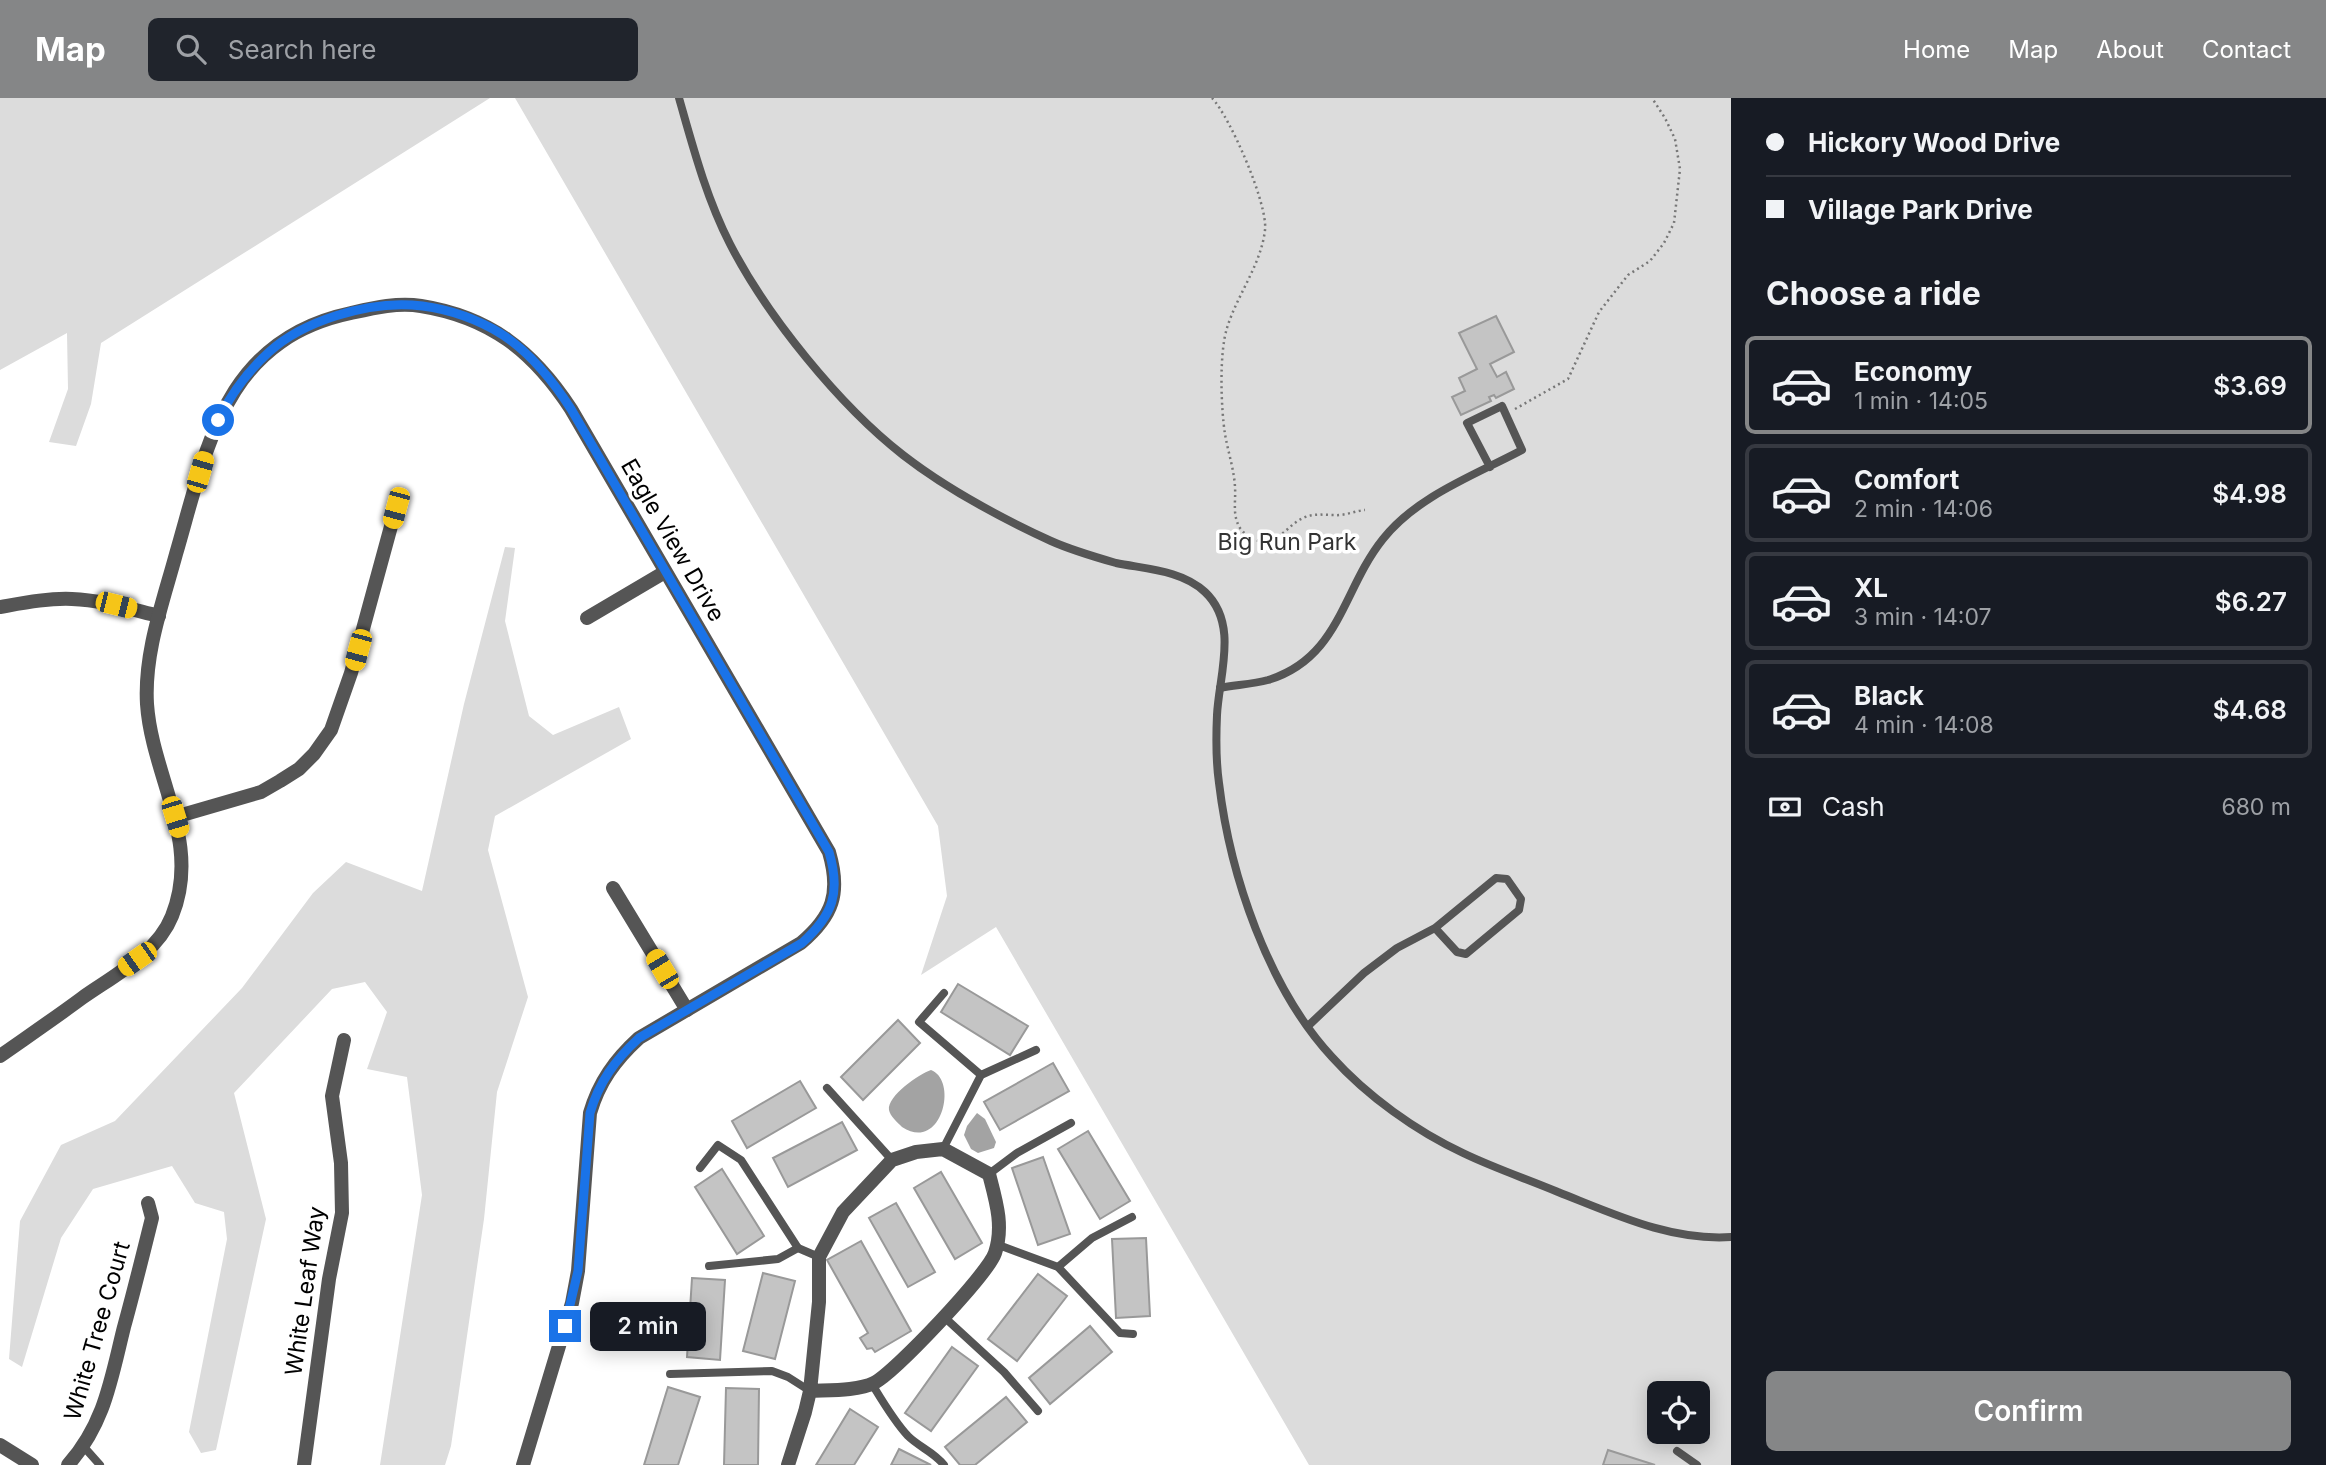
<!DOCTYPE html>
<html lang="en">
<head>
<meta charset="utf-8">
<style>
	:root { --surface:#171b24; --page:#20242c; --text:#f1f3f6; --muted:#9ea1a6; --line:#363941; --accent:#858687 }
	body { margin:0; font-family:Inter,sans-serif; background:var(--page); color:var(--text); height:100vh; display:flex; flex-direction:column; font-size:26px; white-space:nowrap }
	* { box-sizing:border-box; margin:0 }
	p { font-size:23px; color:var(--muted) }
	.icon { flex:none; width:38px; height:38px; fill:none; stroke:currentColor; stroke-width:2; stroke-linecap:round; stroke-linejoin:round }
	.map { position:relative; flex:1; overflow:hidden }
	.drawer { display:flex; flex-direction:column; background:var(--surface); width:595px }
	.drawer>* { flex:none }
	.hud { display:grid; align-content:center; height:154px; padding:0 35px; background:var(--surface) }
	.controls { position:absolute; left:1647px; top:1283px; display:grid; gap:14px }
	.controls a { display:grid; place-items:center; width:63px; height:63px; border-radius:10px; background:var(--surface); box-shadow:0 4px 18px #0003; font-size:35px }
	.end { position:absolute; width:32px; height:32px; margin:-16px; border:9px solid #1a73e8; background:#fff; box-shadow:0 0 0 4px #fff }
	.from { border-radius:50% }
	.bubble { position:absolute; height:49px; border-radius:10px; background:var(--surface); box-shadow:0 4px 18px #0003; font-size:23px; font-weight:600; line-height:49px; text-align:center }
	.car { position:absolute; width:21px; height:42px; margin:-21px -10px; border-radius:9px; box-shadow:0 0 5px 2px #0007; background:linear-gradient(#f5c518 24%,#345 0 40%,#f5c518 0 76%,#345 0 86%,#f5c518 0) }
	.hud b { display:flex; align-items:center; gap:24px; height:66px; font-size:26px }
	.hud b+b { border-top:2px solid var(--line) }
	.hud i { width:18px; height:18px; background:var(--text) }
	ul { padding:0; list-style:none }
	li { display:flex; align-items:center; gap:21px; height:98px; margin:0 14px 10px; padding:0 21px; border:4px solid var(--line); border-radius:10px }
	li div { flex:1 }
	li b { display:block; font-size:26px }
	li em { font-style:normal; font-weight:600 }
	li.active { border-color:var(--accent) }
	li>.icon { width:63px; height:63px; stroke-width:1.5 }
	h2 { padding:0 35px; font-size:32px; line-height:84px }
	.pay { display:flex; align-items:center; gap:18px; height:77px; padding:0 35px; font-size:26px }
	.pay p { margin-inline-start:auto }
	.primary-button { display:flex; gap:14px; margin-top:auto; padding:14px 35px }
	.primary-button a { flex:1; height:80px; border-radius:10px; background:var(--accent); color:#fff; font-size:28px; font-weight:600; line-height:80px; text-align:center }
	header { display:flex; align-items:center; gap:42px; box-sizing:border-box; height:98px; padding:0 35px; background:var(--accent); color:#fff }
	header strong { font-size:33px }
	nav { display:flex; gap:38px; margin-inline-start:auto; font-size:24px }
	.search { width:490px; height:63px; background:var(--page); display:flex; align-items:center; gap:18px; box-sizing:border-box; padding:0 24px; border-radius:10px; color:var(--muted); font-size:26px }
	main { display:flex; flex:1; min-height:0 }
	.map>svg:first-child { display:block }
	.green { fill:#dcdcdc; fill-rule:evenodd }
	.water { fill:#a3a3a3 }
	.building { fill:#c4c4c4; stroke:#999; stroke-width:2 }
	.lines { fill:none; stroke-linecap:round; stroke-linejoin:round }
	.path { stroke:#777; stroke-width:2.5; stroke-dasharray:2 3.5; stroke-linecap:butt }
	.lane { stroke:#555; stroke-width:8 }
	.street { stroke:#555; stroke-width:14 }
	.route { stroke:#1a73e8; stroke-width:9 }
	.labels { text-anchor:middle; dominant-baseline:central; stroke-width:7; stroke-linejoin:round; paint-order:stroke }
	.street-label { font-size:23px; fill:#000; stroke:#fff }
	.park-label { font-size:23px; fill:#333; stroke:#fff }
</style>
</head>
<body>
<header>
<strong>Map</strong>
<div class="search"><svg class="icon" aria-label="search" viewBox="0 0 24 24"><circle cx="10" cy="10" r="6"/><path d="M15 15l6 6"/></svg>Search here</div>
<nav><a>Home</a><a>Map</a><a>About</a><a>Contact</a></nav>
</header>
<main>
<div class="map">
<svg width="1731" height="1367" viewBox="0 0 1731 1367">
	<rect width="100%" height="100%" fill="#fff"/>
	<!-- green -->
	<g class="green">
		<path d="M0,0H490L101,245L91,306L76,348L49,344L68,291L67,235L0,272Z"/>
		<path d="M515,0H1731V1367H1309L996,829L921,877L947,798L938,728ZM1659,1295H1698V1334H1659Z"/>
		<path d="M505,449L515,450L505,523L529,618L553,637L619,609L631,641L495,718L488,752L528,899L497,994L484,1121L451,1348L445,1367H380L422,1097L407,979L367,971L387,914L365,884L332,891L234,995L266,1121L216,1352L201,1355L189,1334L227,1141L224,1114L195,1105L172,1068L93,1091L61,1140L22,1269L9,1261L20,1123L61,1047L115,1023L242,890L313,795L346,764L422,793L464,606Z"/>
	</g>
	<!-- water -->
	<g class="water">
		<path d="M931,972C959,983 941,1055 902,1029C898,1025 890,1018 889,1012C887,998 919,976 931,972Z"/>
		<path d="M977,1015L985,1021L996,1044L994,1050L978,1055L971,1051L964,1037L967,1028Z"/>
	</g>
	<!-- building -->
	<g class="building">
		<path d="M1496,218L1514,254L1490,266L1497,279L1506,274L1514,291L1496,300L1494,297L1489,299L1491,303L1461,317L1452,299L1465,293L1459,280L1477,271L1459,235Z"/>
		<path d="M958,886L1028,928L1010,957L941,914Z"/>
		<path d="M898,922L920,945L863,1002L841,979Z"/>
		<path d="M1053,965L1069,993L1000,1032L984,1004Z"/>
		<path d="M800,983L816,1010L747,1050L732,1023Z"/>
		<path d="M842,1024L857,1052L788,1089L773,1060Z"/>
		<path d="M1088,1033L1130,1103L1100,1121L1058,1051Z"/>
		<path d="M1043,1059L1070,1136L1038,1147L1012,1070Z"/>
		<path d="M722,1071L764,1138L737,1156L695,1089Z"/>
		<path d="M941,1074L982,1145L955,1161L914,1090Z"/>
		<path d="M896,1105L935,1174L908,1189L869,1120Z"/>
		<path d="M1146,1140L1150,1218L1116,1220L1112,1141Z"/>
		<path d="M861,1143L911,1233L875,1254L872,1250L867,1251L860,1240L868,1235L827,1162Z"/>
		<path d="M763,1175L795,1183L775,1261L743,1253Z"/>
		<path d="M1038,1176L1067,1198L1017,1263L988,1241Z"/>
		<path d="M692,1180L725,1182L720,1262L687,1259Z"/>
		<path d="M1090,1228L1112,1254L1050,1306L1029,1280Z"/>
		<path d="M952,1249L978,1268L931,1333L905,1315Z"/>
		<path d="M668,1289L700,1299L678,1367H644Z"/>
		<path d="M726,1290L759,1291L758,1367H724Z"/>
		<path d="M1006,1299L1027,1324L975,1367H960L945,1349Z"/>
		<path d="M850,1311L878,1329L854,1367H816Z"/>
		<path d="M899,1351L931,1367H891Z"/>
		<path d="M1608,1352L1655,1367H1603Z"/>
	</g>
	<g class="lines">
		<!-- path -->
		<g class="path">
			<path d="M1212,0C1230,19 1268,106 1265,132C1261,167 1237,197 1227,230C1219,255 1221,311 1225,336C1228,354 1234,371 1235,389C1236,403 1232,417 1240,430C1245,437 1254,443 1262,443C1279,445 1289,426 1303,420C1313,415 1323,417 1334,417C1344,418 1355,413 1365,412"/>
			<path d="M1515,311L1568,281L1599,214L1628,177L1650,163L1664,145L1674,125L1680,71L1675,41L1665,20L1652,0"/>
		</g>
		<!-- lane -->
		<g class="lane">
			<path d="M679,0C693,49 706,99 730,146C767,218 839,307 903,357C948,392 999,419 1051,443C1071,452 1095,459 1116,465C1145,471 1182,472 1205,494C1239,526 1219,577 1217,617C1216,639 1216,664 1219,685C1230,777 1268,890 1332,959C1367,998 1416,1033 1463,1055C1494,1070 1527,1081 1558,1094C1614,1116 1670,1143 1731,1139"/>
			<path d="M1220,590C1236,587 1253,586 1268,582C1340,560 1342,492 1383,441C1417,398 1475,377 1522,352L1502,308L1467,325L1490,369"/>
			<path d="M944,895L919,924L981,977"/>
			<path d="M1308,928L1364,875L1397,850L1435,830L1496,780L1507,781L1521,801L1519,812L1466,856L1457,854L1435,830"/>
			<path d="M827,990L892,1062"/>
			<path d="M943,1051L981,977L1036,952"/>
			<path d="M700,1070L718,1047L741,1062L798,1150L819,1159"/>
			<path d="M989,1076L1017,1055L1071,1025"/>
			<path d="M996,1146L1058,1169L1120,1235L1133,1236"/>
			<path d="M709,1168L778,1161L798,1150"/>
			<path d="M1058,1169L1092,1140L1132,1119"/>
			<path d="M943,1218L1004,1274L1038,1313"/>
			<path d="M670,1276L772,1273L788,1279L810,1293"/>
			<path d="M872,1286C883,1304 894,1323 908,1338C919,1349 934,1354 944,1367"/>
			<path d="M84,1349L100,1367"/>
			<path d="M1677,1353L1697,1367"/>
		</g>
		<!-- street -->
		<g class="street">
			<path d="M0,509C23,505 48,500 72,501C101,502 130,511 159,518"/>
			<path d="M587,520L665,474"/>
			<path d="M175,719L261,694L280,683L299,671L314,656L331,632L351,575L396,410"/>
			<path d="M613,790L687,912"/>
			<path d="M0,958C27,939 55,920 82,900C113,878 157,856 172,818C202,744 152,679 147,606C144,555 163,504 176,456C207,350 223,242 351,215C373,210 398,204 421,208C490,219 533,253 571,311L829,754C841,795 833,818 801,845L639,940C615,962 599,984 590,1015L578,1173L572,1205L523,1367"/>
			<path d="M0,1347L32,1367"/>
			<path d="M68,1367C105,1325 111,1281 124,1229C134,1193 143,1156 152,1120L148,1105"/>
			<path d="M304,1367L329,1181L342,1115L341,1065L332,998L344,942"/>
			<path d="M788,1367L805,1314L810,1293L819,1204V1159L843,1114L892,1062L916,1054L943,1051L989,1076C996,1103 1004,1128 995,1155C988,1176 895,1274 874,1285C858,1293 828,1292 810,1293"/>
		</g>
	</g>
	<g class="lines">
		<!-- route -->
		<path class="route" d="M218,322C231,296 247,274 269,254C303,223 366,204 412,207C440,209 469,218 493,231C526,249 551,280 571,311L829,754C841,795 833,817 802,845L639,940C615,962 599,984 590,1015L578,1173L565,1228"/>
	</g>
	<g class="labels">
		<!-- street labels -->
		<g class="street-label">
			<text transform="translate(673 442) rotate(60)">Eagle View Drive</text>
			<text transform="translate(305 1193) rotate(-82)">White Leaf Way</text>
			<text transform="translate(97 1233) rotate(-74)">White Tree Court</text>
		</g>
		<!-- park labels -->
		<g class="park-label">
			<text x="1287" y="444">Big Run Park</text>
		</g>
	</g>
</svg>
<div class="controls">
<a><svg class="icon" aria-label="locate" viewBox="0 0 24 24"><circle cx="12" cy="12" r="6"/><path d="M12 2v4M12 18v4M2 12h4M18 12h4"/></svg></a>
</div>
<i class="end from" style="left:218px;top:322px"></i>
<i class="end" style="left:565px;top:1228px"></i>
<div class="bubble" style="left:590px;top:1204px;width:116px">2 min</div>
<i class="car" style="left:200px;top:374px;rotate:16deg"></i>
<i class="car" style="left:396px;top:410px;rotate:195deg"></i>
<i class="car" style="left:116px;top:507px;rotate:104deg"></i>
<i class="car" style="left:358px;top:552px;rotate:195deg"></i>
<i class="car" style="left:175px;top:719px;rotate:163deg"></i>
<i class="car" style="left:137px;top:861px;rotate:235deg"></i>
<i class="car" style="left:662px;top:871px;rotate:329deg"></i>
</div>
<section class="drawer">
<div class="hud">
<b><i class="from"></i>Hickory Wood Drive</b>
<b><i></i>Village Park Drive</b>
</div>
<h2>Choose a ride</h2>
<ul>
<li class="active"><svg class="icon" aria-label="car" viewBox="0 0 24 24"><path d="M5 17H2v-5l4-1 3-4h7l3 4 3 1v5h-3M9 17h6M6 11h13"/><circle cx="7" cy="17" r="2"/><circle cx="17" cy="17" r="2"/></svg><div><b>Economy</b><p>1 min · 14:05</p></div><em>$3.69</em></li>
<li><svg class="icon" aria-label="car" viewBox="0 0 24 24"><path d="M5 17H2v-5l4-1 3-4h7l3 4 3 1v5h-3M9 17h6M6 11h13"/><circle cx="7" cy="17" r="2"/><circle cx="17" cy="17" r="2"/></svg><div><b>Comfort</b><p>2 min · 14:06</p></div><em>$4.98</em></li>
<li><svg class="icon" aria-label="car" viewBox="0 0 24 24"><path d="M5 17H2v-5l4-1 3-4h7l3 4 3 1v5h-3M9 17h6M6 11h13"/><circle cx="7" cy="17" r="2"/><circle cx="17" cy="17" r="2"/></svg><div><b>XL</b><p>3 min · 14:07</p></div><em>$6.27</em></li>
<li><svg class="icon" aria-label="car" viewBox="0 0 24 24"><path d="M5 17H2v-5l4-1 3-4h7l3 4 3 1v5h-3M9 17h6M6 11h13"/><circle cx="7" cy="17" r="2"/><circle cx="17" cy="17" r="2"/></svg><div><b>Black</b><p>4 min · 14:08</p></div><em>$4.68</em></li>
</ul>
<div class="pay"><svg class="icon" aria-label="cash" viewBox="0 0 24 24"><path d="M3 7h18v10H3z"/><circle cx="12" cy="12" r="2"/></svg>Cash<p>680 m</p></div>
<div class="primary-button"><a>Confirm</a></div>
</section>
</main>
</body>
</html>
